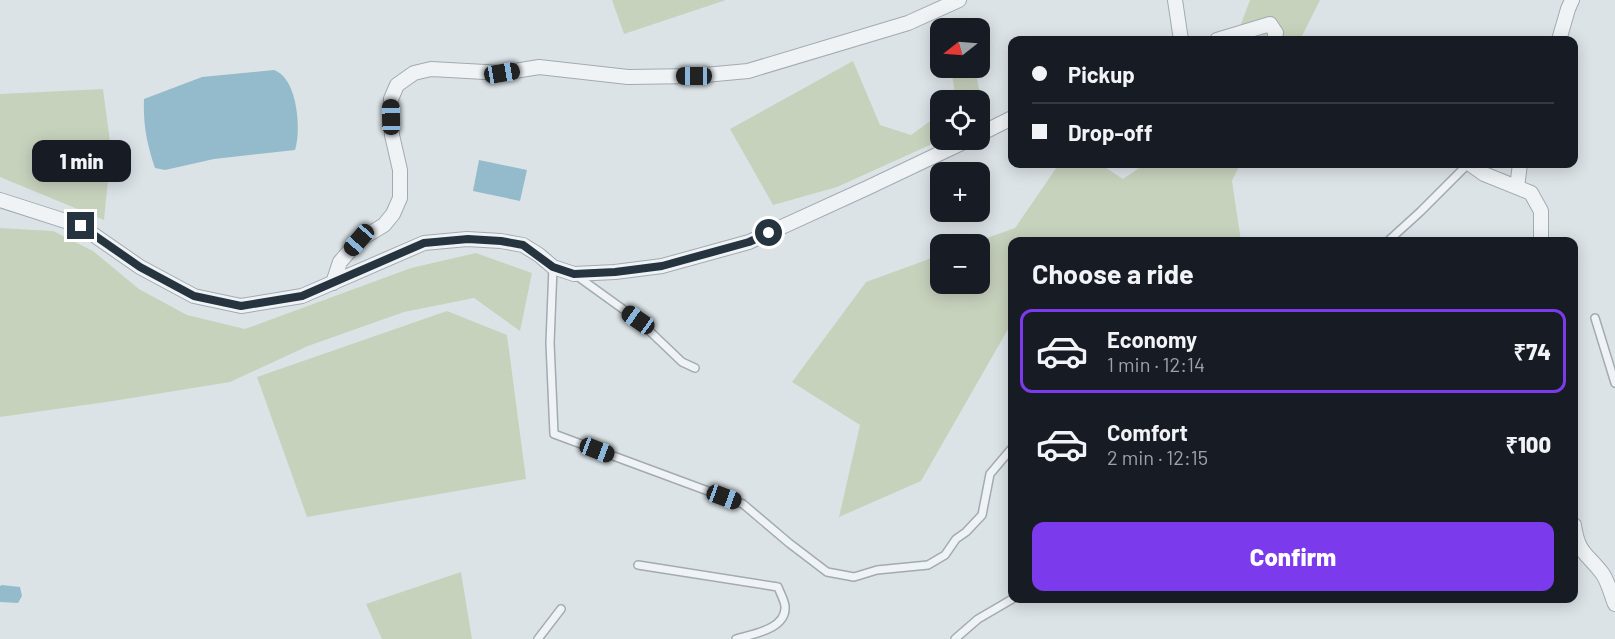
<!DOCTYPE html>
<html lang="en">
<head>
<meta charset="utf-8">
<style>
	:root { --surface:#171b24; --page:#20242c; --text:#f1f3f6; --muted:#9ea1a6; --line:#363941; --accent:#7c3aed }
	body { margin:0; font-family:Barlow,sans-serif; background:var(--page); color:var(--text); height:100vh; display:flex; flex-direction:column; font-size:22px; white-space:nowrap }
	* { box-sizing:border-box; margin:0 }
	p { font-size:20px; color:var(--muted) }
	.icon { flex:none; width:33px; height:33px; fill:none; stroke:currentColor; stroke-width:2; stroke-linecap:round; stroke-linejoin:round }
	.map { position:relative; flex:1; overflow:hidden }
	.drawer { position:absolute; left:1008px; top:237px; width:570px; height:366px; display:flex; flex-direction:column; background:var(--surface); border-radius:12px; box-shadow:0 3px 15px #0003 }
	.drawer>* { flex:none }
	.top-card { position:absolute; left:1008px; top:36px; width:570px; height:132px; border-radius:12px; box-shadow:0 3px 15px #0003; display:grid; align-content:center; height:132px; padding:0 24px; background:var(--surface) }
	.needle { width:39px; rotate:253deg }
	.tools { position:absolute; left:930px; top:18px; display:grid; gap:12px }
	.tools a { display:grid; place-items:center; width:60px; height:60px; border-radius:12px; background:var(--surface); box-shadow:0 3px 15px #0003; font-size:30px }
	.end { position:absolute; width:27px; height:27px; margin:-14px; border:8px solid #25343f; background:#fff; box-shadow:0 0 0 3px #fff }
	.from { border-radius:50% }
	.bubble { position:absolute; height:42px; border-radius:12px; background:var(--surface); box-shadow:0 3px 15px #0003; font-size:20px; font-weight:800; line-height:42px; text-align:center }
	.car { position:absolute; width:18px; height:36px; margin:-18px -9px; border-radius:8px; box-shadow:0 0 4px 2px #0007; background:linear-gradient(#222 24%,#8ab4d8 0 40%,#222 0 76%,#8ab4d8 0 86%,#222 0) }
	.top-card b { display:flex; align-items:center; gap:21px; height:57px; font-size:22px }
	.top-card b+b { border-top:2px solid var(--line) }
	.top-card i { width:15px; height:15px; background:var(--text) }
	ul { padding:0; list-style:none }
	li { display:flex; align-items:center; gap:18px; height:84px; margin:0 12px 9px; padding:0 12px; border:3px solid transparent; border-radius:12px }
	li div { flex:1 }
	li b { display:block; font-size:22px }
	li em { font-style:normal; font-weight:800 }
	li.active { border-color:var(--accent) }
	li>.icon { width:54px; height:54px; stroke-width:1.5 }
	h2 { padding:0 24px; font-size:27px; line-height:72px }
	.action { display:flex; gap:12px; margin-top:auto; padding:12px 24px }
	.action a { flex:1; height:69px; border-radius:12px; background:var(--accent); color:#fff; font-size:24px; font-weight:800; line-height:69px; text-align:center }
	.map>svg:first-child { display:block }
	.green { fill:#c7d2bd }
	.water { fill:#94bbcb }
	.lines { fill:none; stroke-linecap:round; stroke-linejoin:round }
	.lane-casing { stroke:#a1abb1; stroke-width:10 }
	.street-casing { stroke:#a1abb1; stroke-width:16 }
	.lane { stroke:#eff3f6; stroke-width:7 }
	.street { stroke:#eff3f6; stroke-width:14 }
	.route { stroke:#25343f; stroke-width:8 }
</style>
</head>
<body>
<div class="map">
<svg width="1615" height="639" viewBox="0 0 1615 639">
	<rect width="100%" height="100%" fill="#dce3e7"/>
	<!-- green -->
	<g class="green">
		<path d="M612,0H726L624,34Z"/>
		<path d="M1250,0H1320L1300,40H1235Z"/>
		<path d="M853,61L880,125L911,135L940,114L941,140L837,187L773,205L730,129Z"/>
		<path d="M951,68H976L975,70L984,111L980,114V100H956Z"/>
		<path d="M103,89L111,149L104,220L0,177V94Z"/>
		<path d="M1059,164H1100L1123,179L1145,164H1240L1232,181L1241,241L1012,242V323L1011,324L921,481L839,517L860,425L792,382L866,282L940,255V284H980V244H970L1015,228Z"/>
		<path d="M0,228L53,231L93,251L139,289L187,315L245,329L411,268L476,253L532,273L520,331L474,298L404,312L308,346L230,382L113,401L0,417Z"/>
		<path d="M447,311L507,335L526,479L307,517L257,377Z"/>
		<path d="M461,572L472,639H382L366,604Z"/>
	</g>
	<!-- water -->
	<g class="water">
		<path d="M274,70C277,71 280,73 282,75C298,90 301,131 295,150L214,159L165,170L155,168C147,144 143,125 144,99L202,77Z"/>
		<path d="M479,160L527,170L520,201L473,191Z"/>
		<path d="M2,585L20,587L22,596L18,603L0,602V586Z"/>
	</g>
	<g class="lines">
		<!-- lane casing -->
		<g class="lane-casing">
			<g id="lane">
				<path d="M1387,242L1420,212L1468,164"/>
				<path d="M553,267L550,343L554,434L743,504L789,543L827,572L854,577L877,570L928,565L945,555L956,539L966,532L982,515L990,474L1012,448"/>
				<path d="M577,276L638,320L682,362L695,368"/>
				<path d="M1595,318L1615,383"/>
				<path d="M638,565L778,587C780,593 784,599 785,606C787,629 753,634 736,639"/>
				<path d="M538,639L561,609"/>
				<path d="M955,639L978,619L1014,598"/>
			</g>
		</g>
		<!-- street casing -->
		<g class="street-casing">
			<g id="street">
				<path d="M1175,0L1181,40"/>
				<path d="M1217,40L1270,24L1276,33L1274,40"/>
				<path d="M1559,40L1568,9L1572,0"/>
				<path d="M980,134L1012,118"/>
				<path d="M1470,164L1484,174L1531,193L1541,211V242"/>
				<path d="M1517,187L1520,164"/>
				<path d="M0,200L81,226L140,267L194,296L241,306L302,296L424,243L467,239L501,241L523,245L539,255L553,267L574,274L615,272L662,266L749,242L867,188L968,140"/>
				<path d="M333,283L340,262L359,240L384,225L393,214L400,198V170L392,135L391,99L397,85L414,73L431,69L503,73L539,67L628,77L694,76L748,71L908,23L959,0"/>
				<path d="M1574,525C1578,554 1587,553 1602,573C1608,581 1611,594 1615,604"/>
			</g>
		</g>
		<!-- lane -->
		<use href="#lane" class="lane"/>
		<!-- street -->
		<use href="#street" class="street"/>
	</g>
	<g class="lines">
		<!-- route -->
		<path class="route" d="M81,226L140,267L194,296L241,306L302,296L424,243L468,239L501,241L523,245L553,267L574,274L615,272L662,266L749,242L769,233"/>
	</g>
</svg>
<div class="tools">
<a><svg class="needle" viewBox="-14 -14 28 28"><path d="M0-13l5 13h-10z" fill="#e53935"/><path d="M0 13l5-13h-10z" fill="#9ea1a6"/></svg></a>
<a><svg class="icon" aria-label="locate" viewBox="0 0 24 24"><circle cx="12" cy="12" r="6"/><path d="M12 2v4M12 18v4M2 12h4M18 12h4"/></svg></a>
<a>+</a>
<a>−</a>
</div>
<i class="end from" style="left:769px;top:233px"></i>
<i class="end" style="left:81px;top:226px"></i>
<div class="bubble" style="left:32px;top:140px;width:99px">1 min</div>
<i class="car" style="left:502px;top:73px;rotate:81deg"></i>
<i class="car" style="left:694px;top:76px;rotate:270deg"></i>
<i class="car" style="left:391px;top:117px;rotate:359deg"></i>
<i class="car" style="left:359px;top:240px;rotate:221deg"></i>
<i class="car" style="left:638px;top:320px;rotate:305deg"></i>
<i class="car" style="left:597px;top:450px;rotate:111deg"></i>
<i class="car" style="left:724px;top:497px;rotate:110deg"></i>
<div class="top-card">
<b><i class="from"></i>Pickup</b>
<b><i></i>Drop-off</b>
</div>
<section class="drawer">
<h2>Choose a ride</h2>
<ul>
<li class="active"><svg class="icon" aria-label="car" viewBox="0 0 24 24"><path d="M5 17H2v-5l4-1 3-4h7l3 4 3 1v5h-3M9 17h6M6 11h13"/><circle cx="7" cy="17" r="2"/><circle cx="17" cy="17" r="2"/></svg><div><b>Economy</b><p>1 min · 12:14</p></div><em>₹74</em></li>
<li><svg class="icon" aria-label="car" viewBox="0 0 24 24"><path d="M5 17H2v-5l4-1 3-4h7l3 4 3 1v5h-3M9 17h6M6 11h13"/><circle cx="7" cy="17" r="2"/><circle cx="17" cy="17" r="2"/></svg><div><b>Comfort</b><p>2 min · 12:15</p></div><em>₹100</em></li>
</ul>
<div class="action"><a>Confirm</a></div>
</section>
</div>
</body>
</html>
